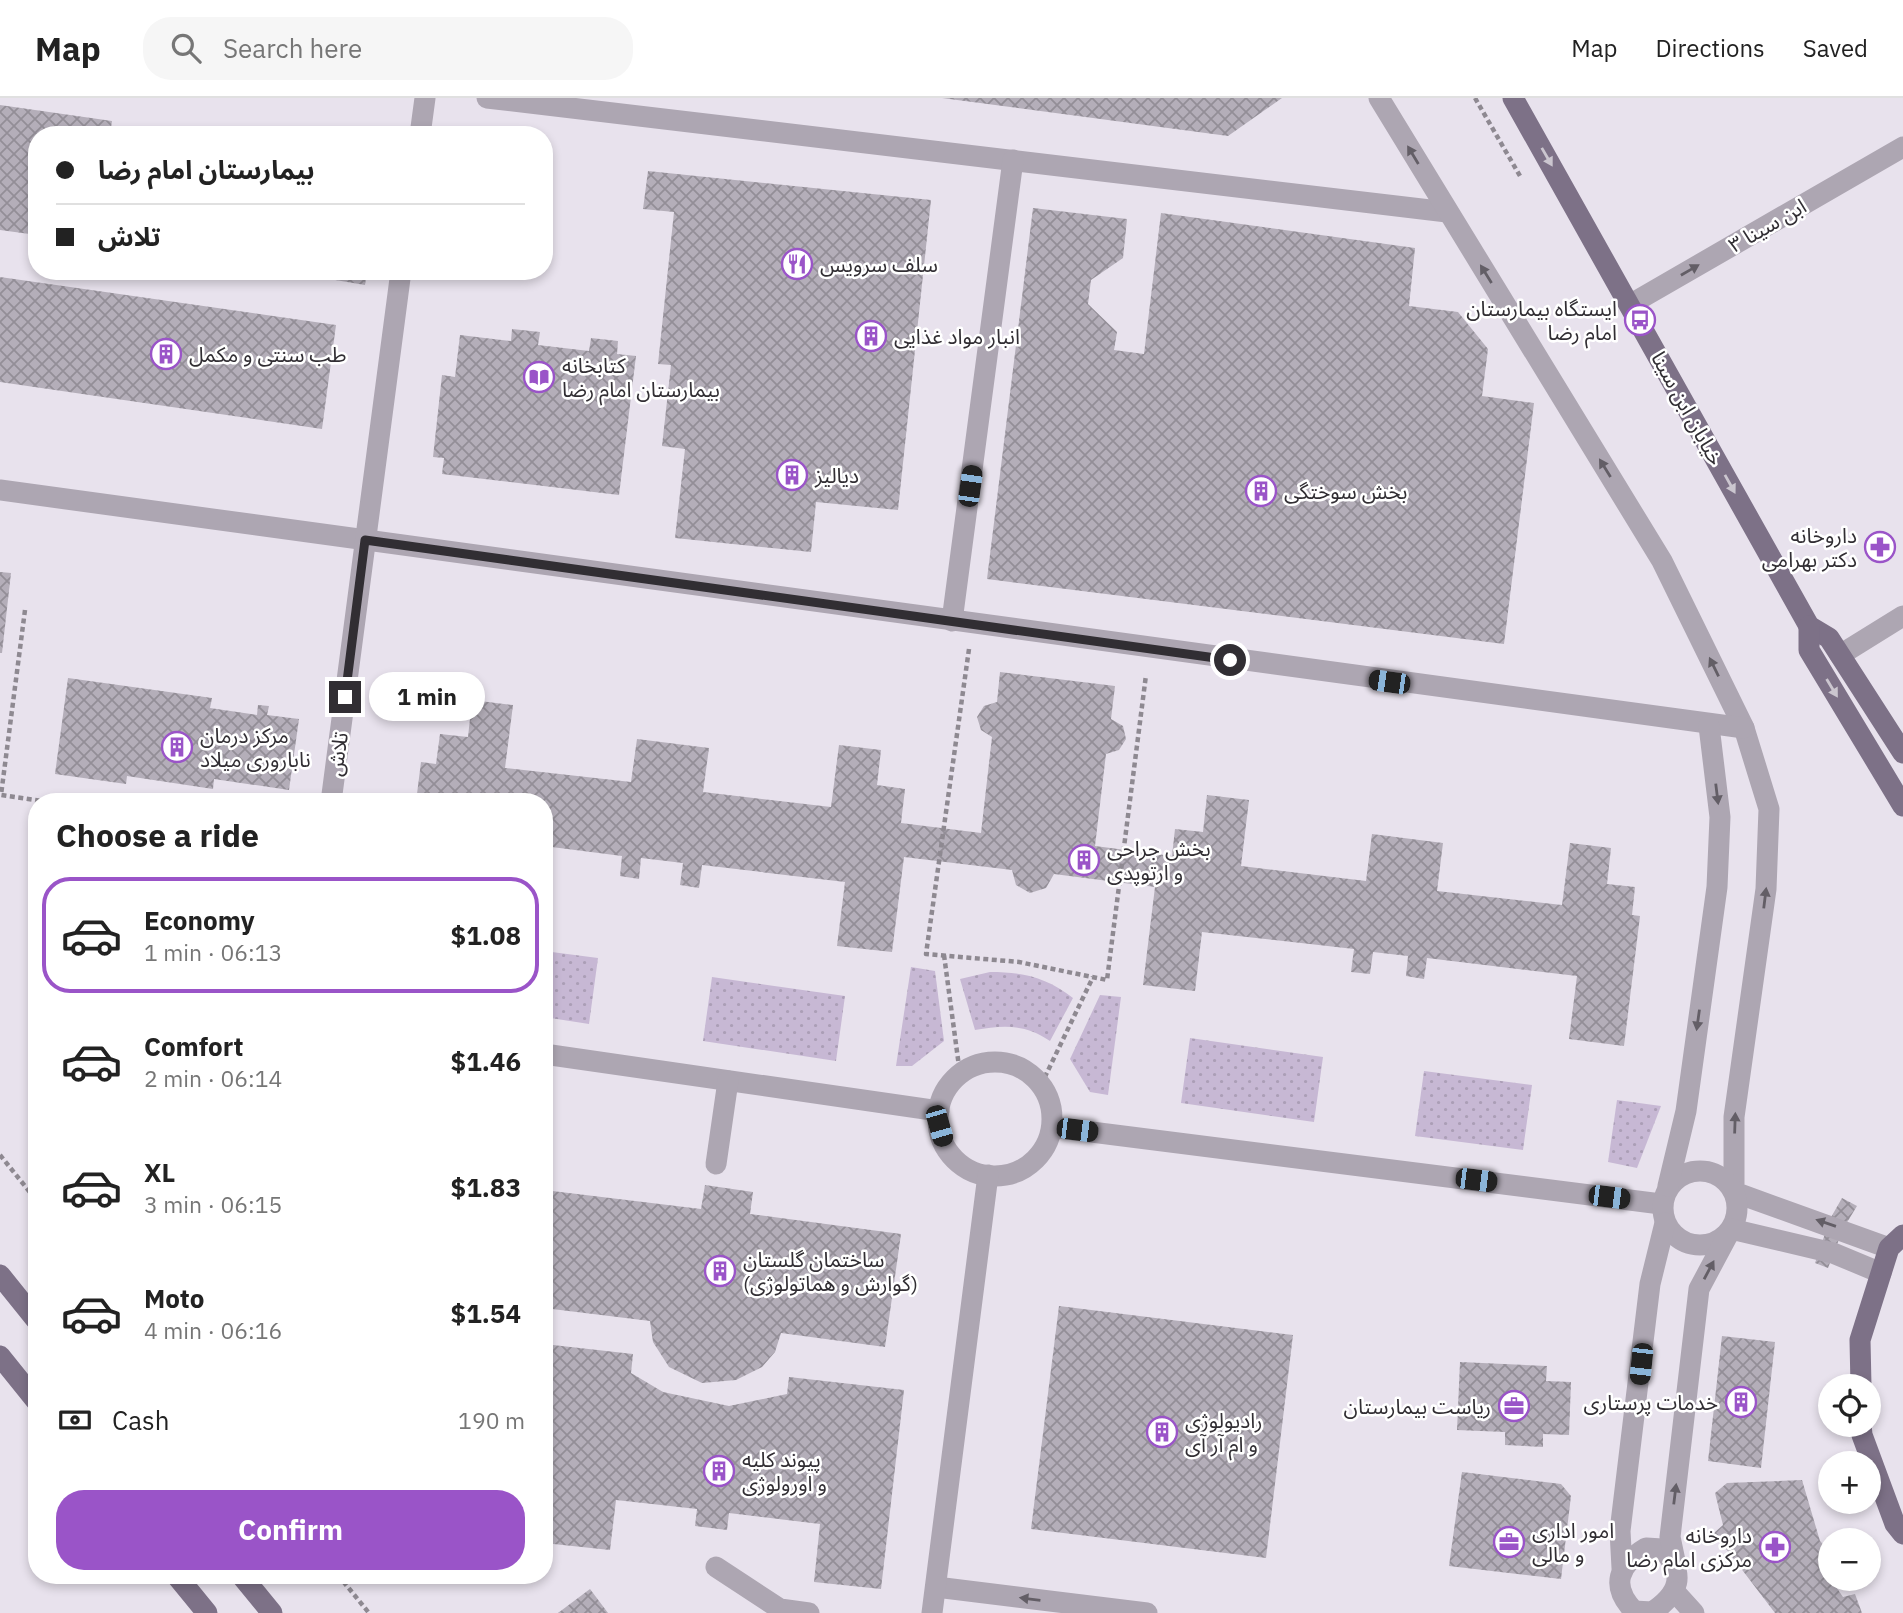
<!DOCTYPE html>
<html lang="en">
<head>
<meta charset="utf-8">
<style>
	:root { --surface:#fff; --page:#f6f6f6; --text:#222; --muted:#767676; --line:#e0e0e0; --accent:#9a54c8 }
	body { margin:0; font-family:"IBM Plex Sans","Noto Sans Arabic",sans-serif; background:var(--page); color:var(--text); height:100vh; display:flex; flex-direction:column; font-size:26px; white-space:nowrap }
	* { box-sizing:border-box; margin:0 }
	p { font-size:23px; color:var(--muted) }
	.icon { flex:none; width:38px; height:38px; fill:none; stroke:currentColor; stroke-width:2; stroke-linecap:round; stroke-linejoin:round }
	.map { position:relative; flex:1; overflow:hidden }
	.drawer { position:absolute; left:28px; top:695px; width:525px; height:791px; display:flex; flex-direction:column; background:var(--surface); border-radius:28px; box-shadow:0 4px 10px #0003 }
	.drawer>* { flex:none }
	.top-card { position:absolute; left:28px; top:28px; width:525px; height:154px; border-radius:28px; box-shadow:0 4px 10px #0003; display:grid; align-content:center; height:154px; padding:0 28px; background:var(--surface) }
	.buttons { position:absolute; left:1818px; top:1276px; display:grid; gap:14px }
	.buttons a { display:grid; place-items:center; width:63px; height:63px; border-radius:50%; background:var(--surface); box-shadow:0 4px 10px #0003; font-size:35px }
	.end { position:absolute; width:32px; height:32px; margin:-16px; border:9px solid #312e33; background:#fff; box-shadow:0 0 0 4px #fff }
	.from { border-radius:50% }
	.bubble { position:absolute; height:49px; border-radius:24px; background:var(--surface); box-shadow:0 4px 10px #0003; font-size:23px; font-weight:700; line-height:49px; text-align:center }
	.car { position:absolute; width:21px; height:42px; margin:-21px -10px; border-radius:9px; box-shadow:0 0 5px 2px #0007; background:linear-gradient(#222 24%,#8ab4d8 0 40%,#222 0 76%,#8ab4d8 0 86%,#222 0) }
	.top-card b { display:flex; align-items:center; gap:24px; height:66px; font-size:26px }
	.top-card b+b { border-top:2px solid var(--line) }
	.top-card i { width:18px; height:18px; background:var(--text) }
	ul { padding:0; list-style:none }
	li { display:flex; align-items:center; gap:21px; height:116px; margin:0 14px 10px; padding:0 14px; border:4px solid transparent; border-radius:28px }
	li div { flex:1 }
	li b { display:block; font-size:26px }
	li em { font-style:normal; font-weight:700 }
	li.current { border-color:var(--accent) }
	li>.icon { width:63px; height:63px; stroke-width:1.5 }
	h2 { padding:0 28px; font-size:32px; line-height:84px }
	.pay { display:flex; align-items:center; gap:18px; height:77px; padding:0 28px; font-size:26px }
	.pay p { margin-inline-start:auto }
	.action { display:flex; gap:14px; margin-top:auto; padding:14px 28px }
	.action a { flex:1; height:80px; border-radius:28px; background:var(--accent); color:#fff; font-size:28px; font-weight:700; line-height:80px; text-align:center }
	header { display:flex; align-items:center; gap:42px; box-sizing:border-box; height:98px; padding:0 35px; background:var(--surface); border-bottom:2px solid var(--line) }
	header strong { font-size:33px }
	nav { display:flex; gap:38px; margin-inline-start:auto; font-size:24px }
	.search { width:490px; height:63px; background:var(--page); display:flex; align-items:center; gap:18px; box-sizing:border-box; padding:0 24px; border-radius:28px; color:var(--muted); font-size:26px }
	.map>svg:first-child { display:block }
	.grass { fill:url(#grass-dots) }
	.building { fill:url(#building-cross-hatch) }
	.lines { fill:none; stroke-linecap:round; stroke-linejoin:round }
	.path { stroke:#8e8991; stroke-width:4.5; stroke-dasharray:5 3.5; stroke-linecap:butt }
	.minor { stroke:#ada6b2; stroke-width:21 }
	.major { stroke:#7d7187; stroke-width:21 }
	.oneway { fill:#635e66 }
	.oneway2 { fill:#cbc6cf }
	.route { stroke:#312e33; stroke-width:9 }
	.labels { text-anchor:middle; dominant-baseline:central; stroke-width:5; stroke-linejoin:round; paint-order:stroke }
	.street-label { font-size:21px; fill:#312e33; stroke:#fff }
	.poi-label { font-size:21px; fill:#312e33; stroke:#fff; text-anchor:start }
</style>
</head>
<body>
<header>
<strong>Map</strong>
<div class="search"><svg class="icon" aria-label="search" viewBox="0 0 24 24"><circle cx="10" cy="10" r="6"/><path d="M15 15l6 6"/></svg>Search here</div>
<nav><a>Map</a><a>Directions</a><a>Saved</a></nav>
</header>
<div class="map">
<svg width="1903" height="1515" viewBox="0 0 1903 1515">
	<defs>
		<pattern id="grass-dots" width="8" height="8" patternUnits="userSpaceOnUse" patternTransform="scale(1.75)"><rect width="8" height="8" fill="#c7b8d4"/><path d="M2 2h.1M6 6h.1" fill="none" stroke="#ab9eb6" stroke-width="1.8" stroke-linecap="round"/></pattern>
		<pattern id="building-cross-hatch" width="8" height="8" patternUnits="userSpaceOnUse" patternTransform="scale(1.75)"><rect width="8" height="8" fill="#b4aeb9"/><path d="M0 0l8 8M0 8l8-8" fill="none" stroke="#938e97"/></pattern>
	</defs>
	<rect width="100%" height="100%" fill="#e8e2ed"/>
	<!-- grass -->
	<g class="grass">
		<path d="M544,853L598,860L589,926L544,919Z"/>
		<path d="M911,869L935,873L944,943L912,968H896Z"/>
		<path d="M990,874C1023,874 1046,879 1073,900L1050,943C1025,926 1004,927 975,932L960,881Z"/>
		<path d="M712,879L845,898L836,963L703,943Z"/>
		<path d="M1100,897L1121,899L1108,997L1090,994L1070,961Z"/>
		<path d="M1190,940L1323,959L1314,1024L1181,1005Z"/>
		<path d="M1424,973L1532,987L1523,1052L1415,1038Z"/>
		<path d="M1617,1002L1661,1008L1637,1070L1608,1064Z"/>
	</g>
	<!-- building -->
	<g class="building">
		<path d="M942,0H1282L1228,38Z"/>
		<path d="M0,7L112,23L110,37H37V137L0,132Z"/>
		<path d="M141,28L190,35V37H140Z"/>
		<path d="M648,73L931,102L898,412L816,404L811,454L675,440L685,351L662,348L671,267L658,266L674,114L643,111Z"/>
		<path d="M1033,110L1127,121L1123,160L1091,182L1088,206L1117,234L1114,252L1144,256L1161,115L1415,150L1409,208L1458,214L1488,251L1482,298L1534,305L1504,546L987,481Z"/>
		<path d="M282,173H367L365,187Z"/>
		<path d="M0,179L336,227L322,331L0,284Z"/>
		<path d="M512,231L540,234L538,247L589,253L591,240L618,243L617,256L636,258L619,397L442,376L444,360L433,359L442,277L455,279L460,237L511,243Z"/>
		<path d="M0,474L11,475L2,555H0Z"/>
		<path d="M1000,574L1115,588L1111,621L1123,628L1126,641L1119,652L1106,656L1095,748L1172,758L1175,731L1203,734L1207,697L1249,702L1241,768L1366,783L1372,736L1443,745L1437,793L1562,807L1570,745L1611,750L1607,786L1635,789L1632,817L1640,818L1624,948L1569,941L1577,878L1427,860L1424,881L1406,878L1408,858L1373,854L1370,876L1351,874L1354,851L1202,834L1195,893L1143,887L1155,789L1054,776L1046,790L1030,795L1016,787L1012,772L904,759L892,854L837,848L845,784L702,767L699,790L680,787L683,765L641,760L639,781L620,778L622,758L544,748V704H416L421,664L436,666L440,636L468,639L472,602L513,607L505,670L631,684L637,641L709,650L703,694L831,709L839,647L881,652L877,687L905,691L901,725L981,735L992,639L981,632L977,619L984,608L997,604Z"/>
		<path d="M68,580L212,600L210,610L257,617L258,607L269,608L267,617L299,621L289,692L214,681L213,691L127,678L126,686L55,676Z"/>
		<path d="M705,1087L753,1094L750,1116L901,1136L885,1249L781,1235L775,1254L762,1269L736,1282L702,1285L669,1269L653,1244L650,1223L544,1210V1092L701,1111Z"/>
		<path d="M1842,1100L1857,1108L1843,1131L1828,1170L1815,1165L1830,1121Z"/>
		<path d="M1059,1208L1293,1237L1266,1460L1031,1431Z"/>
		<path d="M1722,1238L1775,1244L1761,1370L1708,1363Z"/>
		<path d="M544,1246L633,1256L631,1275L663,1294L729,1308L787,1296L789,1279L904,1292L881,1491L814,1484L820,1426L729,1415L727,1432L695,1428L697,1411L616,1402L610,1452L544,1445Z"/>
		<path d="M1460,1264L1547,1268L1546,1283L1571,1284L1569,1337L1543,1336V1349L1505,1347V1334L1457,1332Z"/>
		<path d="M1462,1374L1561,1386L1571,1398L1561,1481L1449,1468Z"/>
		<path d="M1802,1382L1820,1443L1830,1455L1828,1477L1843,1499L1855,1496L1862,1515H1775L1714,1435L1723,1427L1715,1395L1727,1385Z"/>
		<path d="M590,1491L608,1515H558Z"/>
	</g>
	<g class="lines">
		<!-- path -->
		<g class="path">
			<path d="M1475,0L1520,78"/>
			<path d="M25,512L1,697L49,704"/>
			<path d="M969,551L926,856L1019,864L1107,882L1146,577"/>
			<path d="M944,857L960,976"/>
			<path d="M1041,987L1093,879"/>
			<path d="M0,1057L37,1103"/>
			<path d="M338,1477L369,1515"/>
		</g>
		<!-- minor -->
		<g class="minor">
			<path d="M487,0L1447,114"/>
			<path d="M1379,0L1662,463L1744,630L1769,711L1766,791L1734,1019V1094L1889,1150"/>
			<path d="M420,37L425,0"/>
			<path d="M1631,206L1903,49"/>
			<path d="M0,392L1744,630"/>
			<path d="M952,523L1013,62"/>
			<path d="M1840,557L1903,518"/>
			<path d="M331,704L401,173"/>
			<path d="M544,956L939,1013"/>
			<circle cx="995" cy="1021" r="57"/>
			<path d="M1052,1029L1661,1106"/>
			<path d="M716,1066L728,983"/>
			<circle cx="1700" cy="1110" r="37"/>
			<path d="M1668,1088L1686,1013L1717,789L1720,719L1709,628"/>
			<path d="M1646,1450L1662,1451C1687,1476 1679,1496 1652,1514L1634,1513C1610,1488 1618,1467 1646,1450Z"/>
			<path d="M1675,1463L1670,1439L1699,1191L1731,1131L1833,1155L1881,1175"/>
			<path d="M716,1469L780,1511L809,1515"/>
			<path d="M1622,1470L1620,1433L1650,1186L1665,1125"/>
			<path d="M936,1489L1147,1515"/>
			<path d="M1675,1494L1694,1515"/>
			<path d="M932,1515L988,1077"/>
		</g>
		<!-- major -->
		<g class="major">
			<path d="M1513,0L1809,528L1829,540L1903,655"/>
			<path d="M1809,528V552L1903,708"/>
			<path d="M0,1177L37,1223"/>
			<path d="M0,1258L37,1304"/>
			<path d="M1861,1288L1860,1242L1889,1150L1903,1137"/>
			<path d="M1861,1326L1862,1337L1895,1426L1903,1436"/>
			<path d="M176,1477L207,1515"/>
			<path d="M241,1477L272,1515"/>
		</g>
	</g>
	<!-- one-way arrows -->
	<defs><path id="oneway-solid" d="M-6-.8H1V-3.2L6.5 0L1 3.2V.8H-6Z" transform="scale(1.75)"/></defs>
	<g class="oneway">
		<use href="#oneway-solid" transform="translate(1413 57) rotate(-121)"/>
		<use href="#oneway-solid" transform="translate(1690 172) rotate(-30)"/>
		<use href="#oneway-solid" transform="translate(1486 176) rotate(-122)"/>
		<use href="#oneway-solid" transform="translate(1605 370) rotate(-122)"/>
		<use href="#oneway-solid" transform="translate(1714 569) rotate(-116)"/>
		<use href="#oneway-solid" transform="translate(1717 696) rotate(83)"/>
		<use href="#oneway-solid" transform="translate(1765 800) rotate(-83)"/>
		<use href="#oneway-solid" transform="translate(1698 922) rotate(98)"/>
		<use href="#oneway-solid" transform="translate(1735 1025) rotate(-88)"/>
		<use href="#oneway-solid" transform="translate(1826 1125) rotate(-161)"/>
		<use href="#oneway-solid" transform="translate(1709 1172) rotate(-62)"/>
		<use href="#oneway-solid" transform="translate(1675 1396) rotate(-83)"/>
		<use href="#oneway-solid" transform="translate(1030 1501) rotate(-173)"/>
	</g>
	<g class="oneway2">
		<use href="#oneway-solid" transform="translate(1547 59) rotate(60)"/>
		<use href="#oneway-solid" transform="translate(1730 386) rotate(61)"/>
		<use href="#oneway-solid" transform="translate(1832 590) rotate(59)"/>
	</g>
	<g class="lines">
		<!-- route -->
		<path class="route" d="M345,599L365,442L1230,562"/>
	</g>
	<!-- icons -->
	<defs>
		<g id="restaurant-ring" transform="scale(1.575)"><circle r="9.5" fill="#fff" stroke="#9a54c8" stroke-width="1.5"/><path d="M-5-6h1v4h1v-4h1v4h1v-4h1v5L-1.5 .5V6h-2V.5L-5-1ZM5-6V6H3V1.5H1.5Q1.5-4 5-6Z" fill="#9a54c8"/></g>
		<g id="bus-ring" transform="scale(1.575)"><circle r="9.5" fill="#fff" stroke="#9a54c8" stroke-width="1.5"/><path d="M-5-6H5V4H4V6H2V4H-2V6H-4V4H-5ZM-3.5-4V0h7V-4ZM-3.5 1.2v1.5H-2V1.2ZM2 1.2v1.5H3.5V1.2Z" fill="#9a54c8"/></g>
		<g id="building-ring" transform="scale(1.575)"><circle r="9.5" fill="#fff" stroke="#9a54c8" stroke-width="1.5"/><path d="M-4-6H4V6H1V3H-1V6H-4ZM-2.5-4.3h1.7v1.8h-1.7ZM.8-4.3h1.7v1.8H.8ZM-2.5-1h1.7V.8h-1.7ZM.8-1h1.7V.8H.8Z" fill="#9a54c8"/></g>
		<g id="library-ring" transform="scale(1.575)"><circle r="9.5" fill="#fff" stroke="#9a54c8" stroke-width="1.5"/><path d="M-6-4Q-3-5.5-.7-3.5V5Q-3 3-6 4ZM6-4Q3-5.5 .7-3.5V5Q3 3 6 4Z" fill="#9a54c8"/></g>
		<g id="pharmacy-ring" transform="scale(1.575)"><circle r="9.5" fill="#fff" stroke="#9a54c8" stroke-width="1.5"/><path d="M-2-6h4v4h4v4h-4v4h-4v-4h-4v-4h4Z" fill="#9a54c8"/></g>
		<g id="office-ring" transform="scale(1.575)"><circle r="9.5" fill="#fff" stroke="#9a54c8" stroke-width="1.5"/><path d="M-6-3h4V-5.5h4V-3h4V5H-6ZM-1-4.5V-3h2v-1.5ZM-6 0V1H6V0Z" fill="#9a54c8"/></g>
	</defs>
	<g fill-rule="evenodd">
		<use href="#restaurant-ring" x="797" y="166"/>
		<use href="#bus-ring" x="1640" y="222"/>
		<use href="#building-ring" x="871" y="238"/>
		<use href="#building-ring" x="166" y="256"/>
		<use href="#library-ring" x="539" y="279"/>
		<use href="#building-ring" x="792" y="377"/>
		<use href="#building-ring" x="1261" y="393"/>
		<use href="#pharmacy-ring" x="1880" y="449"/>
		<use href="#building-ring" x="177" y="649"/>
		<use href="#building-ring" x="1084" y="762"/>
		<use href="#building-ring" x="720" y="1173"/>
		<use href="#building-ring" x="1741" y="1304"/>
		<use href="#office-ring" x="1514" y="1308"/>
		<use href="#building-ring" x="1162" y="1334"/>
		<use href="#building-ring" x="719" y="1373"/>
		<use href="#office-ring" x="1509" y="1444"/>
		<use href="#pharmacy-ring" x="1775" y="1449"/>
	</g>
	<g class="labels">
		<!-- street labels -->
		<g class="street-label">
			<text transform="translate(1767 127) rotate(-30)">ابن سینا ۳</text>
			<text transform="translate(1688 310) rotate(61)">خیابان ابن سینا</text>
			<text transform="translate(337 656) rotate(-82)">تلاش</text>
		</g>
		<!-- poi labels -->
		<g class="poi-label">
			<text x="820" y="166">سلف سرویس</text>
			<text x="1617" y="210" text-anchor="end">ایستگاه بیمارستان<tspan x="1617" dy="24">امام رضا</tspan></text>
			<text x="894" y="238">انبار مواد غذایی</text>
			<text x="189" y="256">طب سنتی و مکمل</text>
			<text x="562" y="267">کتابخانه<tspan x="562" dy="24">بیمارستان امام رضا</tspan></text>
			<text x="815" y="377">دیالیز</text>
			<text x="1284" y="393">بخش سوختگی</text>
			<text x="1857" y="437" text-anchor="end">داروخانه<tspan x="1857" dy="24">دکتر بهرامی</tspan></text>
			<text x="200" y="637">مرکز درمان<tspan x="200" dy="24">ناباروری میلاد</tspan></text>
			<text x="1107" y="750">بخش جراحی<tspan x="1107" dy="24">و ارتوپدی</tspan></text>
			<text x="743" y="1161">ساختمان گلستان<tspan x="743" dy="24">(گوارش و هماتولوژی)</tspan></text>
			<text x="1718" y="1304" text-anchor="end">خدمات پرستاری</text>
			<text x="1491" y="1308" text-anchor="end">ریاست بیمارستان</text>
			<text x="1185" y="1322">رادیولوژی<tspan x="1185" dy="24">و ام آر آی</tspan></text>
			<text x="742" y="1361">پیوند کلیه<tspan x="742" dy="24">و اورولوژی</tspan></text>
			<text x="1532" y="1432">امور اداری<tspan x="1532" dy="24">و مالی</tspan></text>
			<text x="1752" y="1437" text-anchor="end">داروخانه<tspan x="1752" dy="24">مرکزی امام رضا</tspan></text>
		</g>
	</g>
</svg>
<div class="buttons">
<a><svg class="icon" aria-label="locate" viewBox="0 0 24 24"><circle cx="12" cy="12" r="6"/><path d="M12 2v4M12 18v4M2 12h4M18 12h4"/></svg></a>
<a>+</a>
<a>−</a>
</div>
<i class="end from" style="left:1230px;top:562px"></i>
<i class="end" style="left:345px;top:599px"></i>
<div class="bubble" style="left:369px;top:574px;width:116px">1 min</div>
<i class="car" style="left:970px;top:388px;rotate:8deg"></i>
<i class="car" style="left:1389px;top:584px;rotate:278deg"></i>
<i class="car" style="left:939px;top:1028px;rotate:164deg"></i>
<i class="car" style="left:1077px;top:1032px;rotate:97deg"></i>
<i class="car" style="left:1476px;top:1082px;rotate:97deg"></i>
<i class="car" style="left:1609px;top:1099px;rotate:97deg"></i>
<i class="car" style="left:1641px;top:1266px;rotate:186deg"></i>
<div class="top-card">
<b><i class="from"></i>بیمارستان امام رضا</b>
<b><i></i>تلاش</b>
</div>
<section class="drawer">
<h2>Choose a ride</h2>
<ul>
<li class="current"><svg class="icon" aria-label="car" viewBox="0 0 24 24"><path d="M5 17H2v-5l4-1 3-4h7l3 4 3 1v5h-3M9 17h6M6 11h13"/><circle cx="7" cy="17" r="2"/><circle cx="17" cy="17" r="2"/></svg><div><b>Economy</b><p>1 min · 06:13</p></div><em>$1.08</em></li>
<li><svg class="icon" aria-label="car" viewBox="0 0 24 24"><path d="M5 17H2v-5l4-1 3-4h7l3 4 3 1v5h-3M9 17h6M6 11h13"/><circle cx="7" cy="17" r="2"/><circle cx="17" cy="17" r="2"/></svg><div><b>Comfort</b><p>2 min · 06:14</p></div><em>$1.46</em></li>
<li><svg class="icon" aria-label="car" viewBox="0 0 24 24"><path d="M5 17H2v-5l4-1 3-4h7l3 4 3 1v5h-3M9 17h6M6 11h13"/><circle cx="7" cy="17" r="2"/><circle cx="17" cy="17" r="2"/></svg><div><b>XL</b><p>3 min · 06:15</p></div><em>$1.83</em></li>
<li><svg class="icon" aria-label="car" viewBox="0 0 24 24"><path d="M5 17H2v-5l4-1 3-4h7l3 4 3 1v5h-3M9 17h6M6 11h13"/><circle cx="7" cy="17" r="2"/><circle cx="17" cy="17" r="2"/></svg><div><b>Moto</b><p>4 min · 06:16</p></div><em>$1.54</em></li>
</ul>
<div class="pay"><svg class="icon" aria-label="cash" viewBox="0 0 24 24"><path d="M3 7h18v10H3z"/><circle cx="12" cy="12" r="2"/></svg>Cash<p>190 m</p></div>
<div class="action"><a>Confirm</a></div>
</section>
</div>
</body>
</html>
